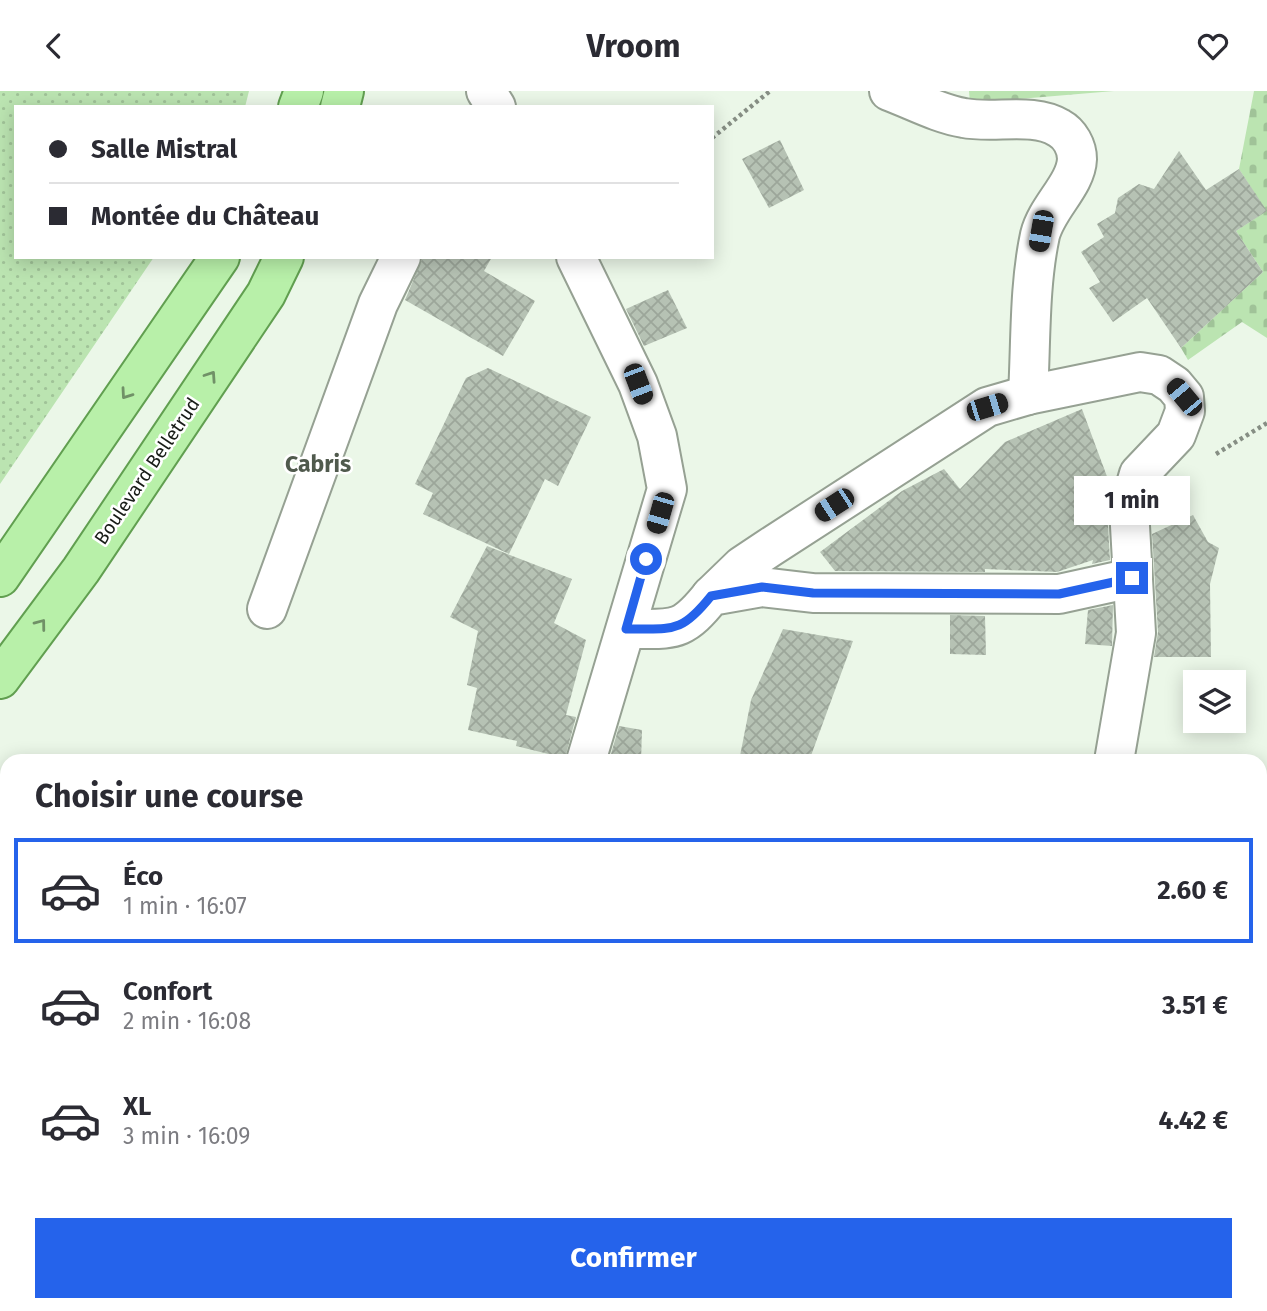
<!DOCTYPE html>
<html lang="fr">
<head>
<meta charset="utf-8">
<style>
	:root { --surface:#fff; --page:#f7f7f7; --text:#2b2b33; --muted:#7c7c81; --line:#e1e1e2; --accent:#2563eb }
	body { margin:0; font-family:"Fira Sans",sans-serif; background:var(--page); color:var(--text); height:100vh; display:flex; flex-direction:column; font-size:26px; white-space:nowrap }
	* { box-sizing:border-box; margin:0 }
	p { font-size:23px; color:var(--muted) }
	.icon { flex:none; width:38px; height:38px; fill:none; stroke:currentColor; stroke-width:2; stroke-linecap:round; stroke-linejoin:round }
	.map { position:relative; flex:1; overflow:hidden }
	.panel { position:absolute; left:0px; top:663px; width:1267px; height:558px; display:flex; flex-direction:column; background:var(--surface); border-radius:21px 21px 0 0; box-shadow:0 4px 18px #0003 }
	.panel>* { flex:none }
	.top-card { position:absolute; left:14px; top:14px; width:700px; height:154px; border-radius:0px; box-shadow:0 4px 18px #0003; display:grid; align-content:center; height:154px; padding:0 35px; background:var(--surface) }
	.controls { position:absolute; left:1183px; top:579px; display:grid; gap:14px }
	.controls a { display:grid; place-items:center; width:63px; height:63px; border-radius:0px; background:var(--surface); box-shadow:0 4px 18px #0003; font-size:35px }
	.end { position:absolute; width:32px; height:32px; margin:-16px; border:9px solid #2563eb; background:#fff; box-shadow:0 0 0 4px #fff }
	.from { border-radius:50% }
	.bubble { position:absolute; height:49px; border-radius:0px; background:var(--surface); box-shadow:0 4px 18px #0003; font-size:23px; font-weight:700; line-height:49px; text-align:center }
	.car { position:absolute; width:21px; height:42px; margin:-21px -10px; border-radius:9px; box-shadow:0 0 5px 2px #0007; background:linear-gradient(#222 24%,#8ab4d8 0 40%,#222 0 76%,#8ab4d8 0 86%,#222 0) }
	.top-card b { display:flex; align-items:center; gap:24px; height:66px; font-size:26px }
	.top-card b+b { border-top:2px solid var(--line) }
	.top-card i { width:18px; height:18px; background:var(--text) }
	ul { padding:0; list-style:none }
	li { display:flex; align-items:center; gap:21px; height:105px; margin:0 14px 10px; padding:0 21px; border:4px solid transparent; border-radius:0px }
	li div { flex:1 }
	li b { display:block; font-size:26px }
	li em { font-style:normal; font-weight:700 }
	li.on { border-color:var(--accent) }
	li>.icon { width:63px; height:63px; stroke-width:1.5 }
	h2 { padding:0 35px; font-size:32px; line-height:84px }
	.action { display:flex; gap:14px; margin-top:auto; padding:14px 35px }
	.action a { flex:1; height:80px; border-radius:0px; background:var(--accent); color:#fff; font-size:28px; font-weight:700; line-height:80px; text-align:center }
	header { display:flex; justify-content:space-between; align-items:center; height:91px; padding:0 35px; background:var(--surface); font-size:32px; font-weight:700 }
	.map>svg:first-child { display:block }
	.grass { fill:url(#grass-dots) }
	.cemetery { fill:url(#cemetery-stones) }
	.building { fill:url(#building-cross-hatch) }
	.lines { fill:none; stroke-linecap:round; stroke-linejoin:round }
	.minor-casing { stroke:#96a193; stroke-width:42 }
	.major-casing { stroke:#619f50; stroke-width:42 }
	.path { stroke:#868e84; stroke-width:4.5; stroke-dasharray:3.5 3.5; stroke-linecap:butt }
	.minor { stroke:#fff; stroke-width:38 }
	.major { stroke:#b8f0a9; stroke-width:38 }
	.oneway { stroke:#709167 }
	.route { stroke:#2563eb; stroke-width:9 }
	.labels { text-anchor:middle; dominant-baseline:central; stroke-width:5; stroke-linejoin:round; paint-order:stroke }
	.street-label { font-size:19px; fill:#181c17; stroke:#fff }
	.quarter-label { font-size:23px; font-weight:bold; fill:#505a4d; stroke:#fff }
</style>
</head>
<body>
<header><svg class="icon" aria-label="back" viewBox="0 0 24 24"><path d="M15 5l-7 7 7 7"/></svg>Vroom<svg class="icon" aria-label="heart" viewBox="0 0 24 24"><path d="M12 20l-8-8c-3-5 5-10 8-4 3-6 11-1 8 4z"/></svg></header>
<div class="map">
<svg width="1267" height="1220" viewBox="0 0 1267 1220">
	<defs>
		<pattern id="grass-dots" width="8" height="8" patternUnits="userSpaceOnUse" patternTransform="scale(1.75)"><rect width="8" height="8" fill="#bbe4b1"/><path d="M2 2h.1M6 6h.1" fill="none" stroke="#a0c398" stroke-width="1.8" stroke-linecap="round"/></pattern>
		<pattern id="cemetery-stones" width="16" height="16" patternUnits="userSpaceOnUse" patternTransform="scale(1.75)"><rect width="16" height="16" fill="#bbe4b1"/><path d="M2 7V4a2 2 0 0 1 4 0v3zM10 15v-3a2 2 0 0 1 4 0v3z" fill="#a0c398"/></pattern>
		<pattern id="building-cross-hatch" width="8" height="8" patternUnits="userSpaceOnUse" patternTransform="scale(1.75)"><rect width="8" height="8" fill="#b6c2b4"/><path d="M0 0l8 8M0 8l8-8" fill="none" stroke="#9ca69a"/></pattern>
	</defs>
	<rect width="100%" height="100%" fill="#ebf7e8"/>
	<!-- grass -->
	<path class="grass" d="M0,0H249L245,16H16V166H154L0,393Z"/>
	<!-- cemetery -->
	<g class="cemetery">
		<path d="M969,0H1114L970,12Z"/>
		<path d="M1254,0H1267V247L1242,231L1188,269L1181,257L1263,181L1236,140L1266,120L1239,78Z"/>
	</g>
	<!-- building -->
	<g class="building">
		<path d="M780,49L804,99L769,117L742,68Z"/>
		<path d="M1179,60L1206,99L1239,78L1267,120L1236,140L1263,181L1181,257L1147,207L1113,231L1089,197L1100,191L1081,161L1104,146L1097,133L1115,122L1118,107L1139,93L1154,98Z"/>
		<path d="M423,166H492L484,180L535,210L503,265L405,209Z"/>
		<path d="M668,199L687,237L644,255L626,218Z"/>
		<path d="M488,277L591,326L558,395L545,388L509,463L423,423L433,402L415,393L466,287Z"/>
		<path d="M1082,318L1112,399L1107,418L1110,469L1092,473L1093,469L1057,481L985,478V481L835,480L820,461L902,400L944,378L960,398L1005,351Z"/>
		<path d="M1193,424L1208,451L1219,457L1210,493L1211,566H1154L1158,541L1152,443Z"/>
		<path d="M487,455L572,488L554,532L586,549L566,624L576,626L565,667L516,655L517,650L468,639L477,597L467,594L478,540L450,526Z"/>
		<path d="M1113,514L1112,555L1085,553L1088,519Z"/>
		<path d="M950,524L985,525L986,564L950,563Z"/>
		<path d="M783,538L853,550L809,670H739L751,609Z"/>
		<path d="M619,635L642,639L641,670H609Z"/>
	</g>
	<g class="lines">
		<!-- minor casing -->
		<g class="minor-casing">
			<g id="minor">
				<path d="M486,0L496,16"/>
				<path d="M889,0C913,9 939,23 964,27C994,33 1033,21 1059,37C1070,43 1077,56 1077,68C1076,94 1047,116 1040,144C1029,195 1031,251 1028,304"/>
				<path d="M576,166L638,293L657,345L667,398L586,670"/>
				<path d="M711,505L742,475L769,457L987,316L1028,304L1140,281L1159,284L1174,294L1184,306L1185,320L1176,344L1139,383L1129,417L1136,542L1114,670"/>
				<path d="M267,518L378,213L401,166"/>
				<path d="M626,538C673,537 680,544 711,505L762,496L813,502L1059,503L1132,487"/>
				<path d="M0,1063H7"/>
				<path d="M0,1149H7"/>
				<path d="M557,1214L575,1220"/>
				<path d="M430,1220L431,1214"/>
				<path d="M1115,1220L1117,1214"/>
			</g>
		</g>
		<!-- major casing -->
		<g class="major-casing">
			<g id="major">
				<path d="M298,16L304,0"/>
				<path d="M340,16L344,0"/>
				<path d="M0,486L220,166"/>
				<path d="M0,588L81,479L266,203L284,166"/>
			</g>
		</g>
		<!-- path -->
		<g class="path">
			<path d="M712,47L770,0"/>
			<path d="M1216,363L1267,332"/>
			<path d="M294,670L319,666L340,670"/>
			<path d="M0,728L7,727"/>
		</g>
		<!-- minor -->
		<use href="#minor" class="minor"/>
		<!-- major -->
		<use href="#major" class="major"/>
	</g>
	<!-- one-way arrows -->
	<defs><path id="oneway-chevron" d="M-2-3.5L2.5 0L-2 3.5" fill="none" stroke-width="1.6" stroke-linecap="round" stroke-linejoin="round" transform="scale(1.75)"/></defs>
	<g class="oneway">
		<use href="#oneway-chevron" transform="translate(211 285) rotate(-56)"/>
		<use href="#oneway-chevron" transform="translate(126 303) rotate(125)"/>
		<use href="#oneway-chevron" transform="translate(41 533) rotate(-53)"/>
	</g>
	<g class="lines">
		<!-- route -->
		<path class="route" d="M646,468L626,538C672,537 680,544 711,505L762,496L813,502L1059,503L1132,487"/>
	</g>
	<g class="labels">
		<!-- street labels -->
		<g class="street-label">
			<text transform="translate(147 380) rotate(-56)">Boulevard Belletrud</text>
		</g>
		<!-- quarter labels -->
		<g class="quarter-label">
			<text x="318" y="373">Cabris</text>
		</g>
	</g>
</svg>
<div class="controls">
<a><svg class="icon" aria-label="layers" viewBox="0 0 24 24"><path d="M12 4l9 5-9 5-9-5zM3 14l9 5 9-5"/></svg></a>
</div>
<i class="end from" style="left:646px;top:468px"></i>
<i class="end" style="left:1132px;top:487px"></i>
<div class="bubble" style="left:1074px;top:385px;width:116px">1 min</div>
<i class="car" style="left:1041px;top:140px;rotate:190deg"></i>
<i class="car" style="left:638px;top:293px;rotate:159deg"></i>
<i class="car" style="left:1184px;top:306px;rotate:320deg"></i>
<i class="car" style="left:987px;top:316px;rotate:73deg"></i>
<i class="car" style="left:834px;top:414px;rotate:237deg"></i>
<i class="car" style="left:660px;top:422px;rotate:196deg"></i>
<div class="top-card">
<b><i class="from"></i>Salle Mistral</b>
<b><i></i>Montée du Château</b>
</div>
<section class="panel">
<h2>Choisir une course</h2>
<ul>
<li class="on"><svg class="icon" aria-label="car" viewBox="0 0 24 24"><path d="M5 17H2v-5l4-1 3-4h7l3 4 3 1v5h-3M9 17h6M6 11h13"/><circle cx="7" cy="17" r="2"/><circle cx="17" cy="17" r="2"/></svg><div><b>Éco</b><p>1 min · 16:07</p></div><em>2.60 €</em></li>
<li><svg class="icon" aria-label="car" viewBox="0 0 24 24"><path d="M5 17H2v-5l4-1 3-4h7l3 4 3 1v5h-3M9 17h6M6 11h13"/><circle cx="7" cy="17" r="2"/><circle cx="17" cy="17" r="2"/></svg><div><b>Confort</b><p>2 min · 16:08</p></div><em>3.51 €</em></li>
<li><svg class="icon" aria-label="car" viewBox="0 0 24 24"><path d="M5 17H2v-5l4-1 3-4h7l3 4 3 1v5h-3M9 17h6M6 11h13"/><circle cx="7" cy="17" r="2"/><circle cx="17" cy="17" r="2"/></svg><div><b>XL</b><p>3 min · 16:09</p></div><em>4.42 €</em></li>
</ul>
<div class="action"><a>Confirmer</a></div>
</section>
</div>
</body>
</html>
